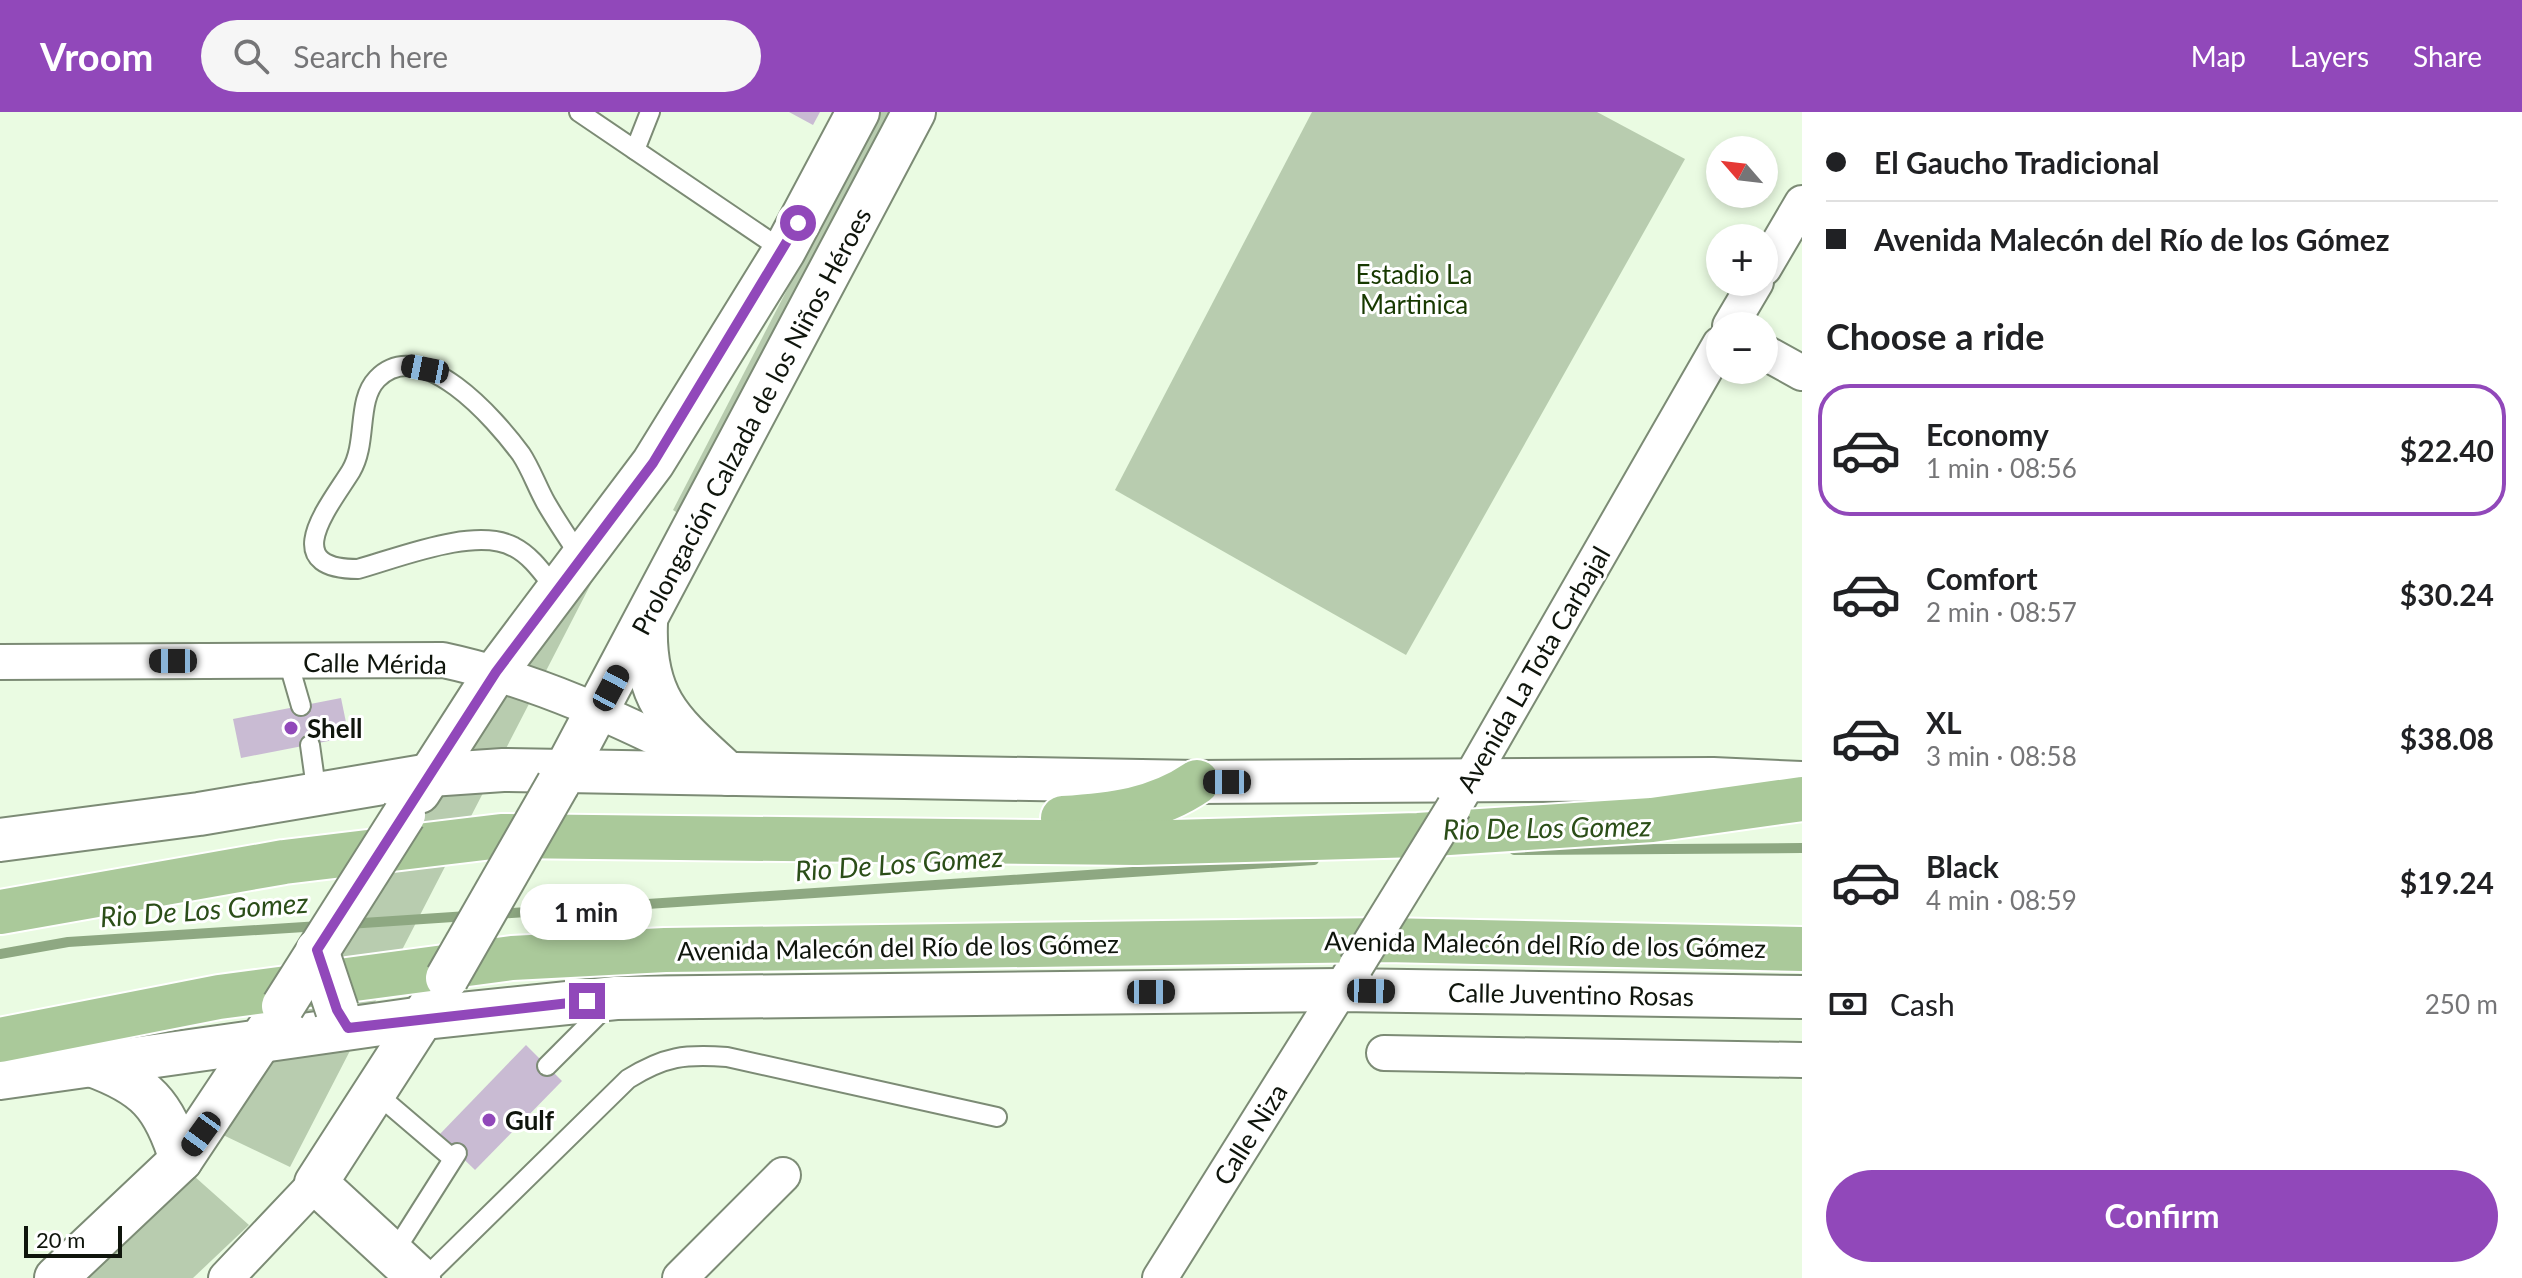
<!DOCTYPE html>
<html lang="en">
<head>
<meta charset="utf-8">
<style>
	:root { --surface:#fff; --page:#f6f6f6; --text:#202124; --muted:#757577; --line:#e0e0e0; --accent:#9148ba }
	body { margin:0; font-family:Lato,sans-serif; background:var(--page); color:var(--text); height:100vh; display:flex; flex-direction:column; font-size:30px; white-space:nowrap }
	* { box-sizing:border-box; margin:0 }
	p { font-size:26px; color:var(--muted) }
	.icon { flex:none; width:44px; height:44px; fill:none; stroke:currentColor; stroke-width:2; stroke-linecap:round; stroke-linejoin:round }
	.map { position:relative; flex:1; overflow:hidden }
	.details { display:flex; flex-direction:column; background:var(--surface); width:720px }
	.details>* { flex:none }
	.top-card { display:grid; align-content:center; height:176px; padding:0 24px; background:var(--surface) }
	.needle { width:52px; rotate:298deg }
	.fabs { position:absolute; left:1706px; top:24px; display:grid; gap:16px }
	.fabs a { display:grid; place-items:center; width:72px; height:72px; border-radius:50%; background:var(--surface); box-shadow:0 4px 12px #0003; font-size:40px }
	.scale { position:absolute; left:24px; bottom:20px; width:98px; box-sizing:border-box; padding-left:8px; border:4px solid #0f150c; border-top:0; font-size:22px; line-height:28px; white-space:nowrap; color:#0f150c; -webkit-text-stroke:6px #fff; paint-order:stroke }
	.end { position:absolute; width:36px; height:36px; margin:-18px; border:10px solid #9148ba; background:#fff; box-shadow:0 0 0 4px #fff }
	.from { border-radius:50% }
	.bubble { position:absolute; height:56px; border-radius:28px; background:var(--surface); box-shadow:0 4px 12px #0003; font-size:26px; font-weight:700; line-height:56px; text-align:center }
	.car { position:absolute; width:24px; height:48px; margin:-24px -12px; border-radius:10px; box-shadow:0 0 6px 2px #0007; background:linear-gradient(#222 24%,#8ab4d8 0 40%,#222 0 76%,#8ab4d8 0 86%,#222 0) }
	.top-card b { display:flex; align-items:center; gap:28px; height:76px; font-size:30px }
	.top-card b+b { border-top:2px solid var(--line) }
	.top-card i { width:20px; height:20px; background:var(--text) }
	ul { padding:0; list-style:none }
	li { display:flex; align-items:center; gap:24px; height:132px; margin:0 16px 12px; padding:0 8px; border:4px solid transparent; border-radius:32px }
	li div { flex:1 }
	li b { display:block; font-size:30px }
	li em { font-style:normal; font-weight:700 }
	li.current { border-color:var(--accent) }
	li>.icon { width:72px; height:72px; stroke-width:1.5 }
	h2 { padding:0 24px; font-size:36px; line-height:96px }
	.pay { display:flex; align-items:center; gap:20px; height:88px; padding:0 24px; font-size:30px }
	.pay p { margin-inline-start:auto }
	.cta { display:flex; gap:16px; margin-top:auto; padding:16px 24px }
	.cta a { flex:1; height:92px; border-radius:48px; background:var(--accent); color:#fff; font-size:32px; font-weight:700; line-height:92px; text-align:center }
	header { display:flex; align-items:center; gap:48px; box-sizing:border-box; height:112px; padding:0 40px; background:var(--accent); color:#fff }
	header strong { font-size:38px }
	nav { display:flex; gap:44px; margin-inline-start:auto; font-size:28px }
	.search { width:560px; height:72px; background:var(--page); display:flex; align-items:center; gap:20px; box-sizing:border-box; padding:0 28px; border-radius:44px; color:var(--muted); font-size:30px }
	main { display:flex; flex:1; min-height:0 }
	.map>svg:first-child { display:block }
	.green { fill:#b8ccaf }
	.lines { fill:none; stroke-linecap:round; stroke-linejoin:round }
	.stream { stroke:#8ea882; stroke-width:10 }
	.building { fill:#c9bbd3 }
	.service-casing { stroke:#7c8b75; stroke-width:22 }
	.minor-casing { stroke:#7c8b75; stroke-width:38 }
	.tertiary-casing { stroke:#7c8b75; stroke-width:46 }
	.primary-casing { stroke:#fff; stroke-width:48 }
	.service { stroke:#fff; stroke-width:18 }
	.minor { stroke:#fff; stroke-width:34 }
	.tertiary { stroke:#fff; stroke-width:42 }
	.primary { stroke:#aac99a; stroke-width:44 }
	.minor-bridge-casing { stroke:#7c8b75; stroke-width:38; stroke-linecap:butt }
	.tertiary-bridge-casing { stroke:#7c8b75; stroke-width:46; stroke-linecap:butt }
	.minor-bridge { stroke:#fff; stroke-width:34 }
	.tertiary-bridge { stroke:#fff; stroke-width:42 }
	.route { stroke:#9148ba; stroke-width:10 }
	.poi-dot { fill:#9148ba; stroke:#fff; stroke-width:3 }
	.labels { text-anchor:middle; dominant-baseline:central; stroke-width:6; stroke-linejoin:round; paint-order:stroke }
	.park-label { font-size:26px; fill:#173900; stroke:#fff }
	.street-label { font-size:26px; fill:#0f150c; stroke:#fff }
	.poi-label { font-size:26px; font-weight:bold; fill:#0f150c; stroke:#fff; text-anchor:start }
	.water-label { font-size:28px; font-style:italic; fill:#2b4e18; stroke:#fff }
</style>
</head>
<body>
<header>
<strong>Vroom</strong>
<div class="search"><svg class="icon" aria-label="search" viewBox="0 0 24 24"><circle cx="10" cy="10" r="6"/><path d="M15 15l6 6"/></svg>Search here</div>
<nav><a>Map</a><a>Layers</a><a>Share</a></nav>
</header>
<main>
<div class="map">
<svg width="1802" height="1166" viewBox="0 0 1802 1166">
	<rect width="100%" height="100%" fill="#eafbe2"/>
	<!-- green -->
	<g class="green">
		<path d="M879,0H895L684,405L673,398Z"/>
		<path d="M1312,0H1597L1685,47L1406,543L1115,378Z"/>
		<path d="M741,176L756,215L596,462L290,1055L221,1022Z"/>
		<path d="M185,1056L249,1113L193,1166H68Z"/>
	</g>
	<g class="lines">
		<!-- stream -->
		<g class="stream">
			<path d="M1514,738L1802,736"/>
			<path d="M496,802L1314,748"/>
			<path d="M348,812L468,804"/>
			<path d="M0,842L68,830L320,814"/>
		</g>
	</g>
	<!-- building -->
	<g class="building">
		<path d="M789,0H820L813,13Z"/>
		<path d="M341,586L349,625L241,646L233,607Z"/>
		<path d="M526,933L562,969L475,1058L439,1023Z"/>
	</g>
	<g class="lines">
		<!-- service casing -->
		<g class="service-casing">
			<g id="service">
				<path d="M579,0L784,139"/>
				<path d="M635,38L650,0"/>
				<path d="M557,479C544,463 532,444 514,435C476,414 398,446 358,457C276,457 330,393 351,359C368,330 356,289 377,267C421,221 496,308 521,342C531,357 537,375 546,391C557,410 570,429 582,447"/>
				<path d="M288,549L301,594"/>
				<path d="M310,633L317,683"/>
				<path d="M547,954L607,894"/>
				<path d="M377,982L452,1046"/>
				<path d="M393,1142L457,1041"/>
				<path d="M425,1166L628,967C665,944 685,942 727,945L997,1005"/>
			</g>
		</g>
		<!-- minor casing -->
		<g class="minor-casing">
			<g id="minor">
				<path d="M1764,156L1802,91"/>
				<path d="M1730,214L1756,170"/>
				<path d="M1764,240L1802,261"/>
				<path d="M0,550L443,548C536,568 619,607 703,649"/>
				<path d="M1458,688L1720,232"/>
				<path d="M1384,941L1802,948"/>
				<path d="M226,1166L316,1071"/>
				<path d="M680,1166L783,1063"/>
				<path d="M1160,1166L1351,861"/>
			</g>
		</g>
		<!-- tertiary casing -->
		<g class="tertiary-casing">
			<g id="tertiary">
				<path d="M646,511C643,590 674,612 728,662"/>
				<path d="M558,672L914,0"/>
				<path d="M419,680L496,560L653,351L784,139L858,0"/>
				<path d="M0,728L199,702L430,663L503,658L1197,670L1713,667L1802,671"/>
				<path d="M91,953C146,973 164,992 181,1048"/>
				<path d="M0,966L423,906L616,886L1340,878L1802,885"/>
				<path d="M56,1166L181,1048L269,916"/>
				<path d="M419,1166L316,1071L432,891"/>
			</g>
		</g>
		<!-- primary casing -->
		<g class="primary-casing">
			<g id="primary">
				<path d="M1063,706C1112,703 1156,698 1197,670"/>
				<path d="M0,800L284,750L501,724L1137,731L1418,723L1652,708L1802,687"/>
				<path d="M0,928L219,885L512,846L665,838L1385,828L1802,837"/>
			</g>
		</g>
		<!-- service -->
		<use href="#service" class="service"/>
		<!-- minor -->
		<use href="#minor" class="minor"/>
		<!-- tertiary -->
		<use href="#tertiary" class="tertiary"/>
		<!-- primary -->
		<use href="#primary" class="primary"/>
		<!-- minor-bridge casing -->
		<g class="minor-bridge-casing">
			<path id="minor-bridge" d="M1356,854L1454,695"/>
		</g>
		<!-- tertiary-bridge casing -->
		<g class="tertiary-bridge-casing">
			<g id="tertiary-bridge">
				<path d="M317,838L337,898"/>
				<path d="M447,866L558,672"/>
				<path d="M283,894L404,703"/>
			</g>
		</g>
		<!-- minor-bridge -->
		<use href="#minor-bridge" class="minor-bridge"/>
		<!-- tertiary-bridge -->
		<use href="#tertiary-bridge" class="tertiary-bridge"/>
	</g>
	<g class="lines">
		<!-- route -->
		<path class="route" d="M587,889L348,916L337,898L317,838L496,560L653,351L798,111"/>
	</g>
	<!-- markers -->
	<g class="poi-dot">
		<circle cx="291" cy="616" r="8"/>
		<circle cx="489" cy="1008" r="8"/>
	</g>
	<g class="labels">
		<!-- park labels -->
		<g class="park-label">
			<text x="1414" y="162">Estadio La<tspan x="1414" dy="30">Martinica</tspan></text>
		</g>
		<!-- street labels -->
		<g class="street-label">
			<text transform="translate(751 309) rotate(-62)">Prolongación Calzada de los Niños Héroes</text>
			<text transform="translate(375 551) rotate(1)">Calle Mérida</text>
			<text transform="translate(1533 557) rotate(-60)">Avenida La Tota Carbajal</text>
			<text transform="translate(1545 832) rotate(1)">Avenida Malecón del Río de los Gómez</text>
			<text transform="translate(898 835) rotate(-1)">Avenida Malecón del Río de los Gómez</text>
			<text transform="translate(1571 882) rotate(1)">Calle Juventino Rosas</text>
			<text transform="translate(1250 1022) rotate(-58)">Calle Niza</text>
		</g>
		<!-- poi labels -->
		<g class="poi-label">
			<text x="307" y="616">Shell</text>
			<text x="505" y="1008">Gulf</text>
		</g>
		<!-- water labels -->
		<g class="water-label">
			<text transform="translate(1547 715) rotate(-1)">Rio De Los Gomez</text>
			<text transform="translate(899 751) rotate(-4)">Rio De Los Gomez</text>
			<text transform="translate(204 797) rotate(-4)">Rio De Los Gomez</text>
		</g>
	</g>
</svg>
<div class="fabs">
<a><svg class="needle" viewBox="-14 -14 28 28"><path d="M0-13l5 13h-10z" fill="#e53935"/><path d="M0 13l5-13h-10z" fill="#757577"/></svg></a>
<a>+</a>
<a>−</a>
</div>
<div class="scale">20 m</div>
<i class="end from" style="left:798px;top:111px"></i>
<i class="end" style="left:587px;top:889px"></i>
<div class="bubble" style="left:520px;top:772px;width:132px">1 min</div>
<i class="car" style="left:425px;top:257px;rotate:281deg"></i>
<i class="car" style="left:173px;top:549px;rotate:270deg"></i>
<i class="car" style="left:611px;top:576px;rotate:28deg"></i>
<i class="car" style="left:1227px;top:670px;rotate:270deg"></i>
<i class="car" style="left:1371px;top:879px;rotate:91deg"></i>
<i class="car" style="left:1151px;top:880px;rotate:90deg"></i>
<i class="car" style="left:201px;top:1022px;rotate:216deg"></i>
</div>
<section class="details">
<div class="top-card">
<b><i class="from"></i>El Gaucho Tradicional</b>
<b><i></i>Avenida Malecón del Río de los Gómez</b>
</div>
<h2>Choose a ride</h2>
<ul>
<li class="current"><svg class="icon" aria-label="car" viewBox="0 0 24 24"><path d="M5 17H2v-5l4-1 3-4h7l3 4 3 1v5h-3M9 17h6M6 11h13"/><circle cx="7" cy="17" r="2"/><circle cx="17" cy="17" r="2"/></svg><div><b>Economy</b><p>1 min · 08:56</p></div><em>$22.40</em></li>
<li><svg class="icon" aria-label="car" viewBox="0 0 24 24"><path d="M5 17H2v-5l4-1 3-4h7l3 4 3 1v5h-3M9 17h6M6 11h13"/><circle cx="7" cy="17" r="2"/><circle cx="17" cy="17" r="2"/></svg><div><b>Comfort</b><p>2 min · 08:57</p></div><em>$30.24</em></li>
<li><svg class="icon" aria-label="car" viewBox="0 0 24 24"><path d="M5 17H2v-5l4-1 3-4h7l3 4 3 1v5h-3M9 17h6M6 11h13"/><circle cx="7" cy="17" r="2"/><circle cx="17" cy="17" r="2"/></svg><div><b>XL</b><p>3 min · 08:58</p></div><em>$38.08</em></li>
<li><svg class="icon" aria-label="car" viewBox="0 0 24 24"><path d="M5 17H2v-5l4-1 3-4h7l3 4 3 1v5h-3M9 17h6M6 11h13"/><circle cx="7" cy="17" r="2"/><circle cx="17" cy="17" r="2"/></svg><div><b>Black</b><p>4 min · 08:59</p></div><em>$19.24</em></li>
</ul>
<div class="pay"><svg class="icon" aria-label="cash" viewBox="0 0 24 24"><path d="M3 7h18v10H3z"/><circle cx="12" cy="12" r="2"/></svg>Cash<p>250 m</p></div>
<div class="cta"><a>Confirm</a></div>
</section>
</main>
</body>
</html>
